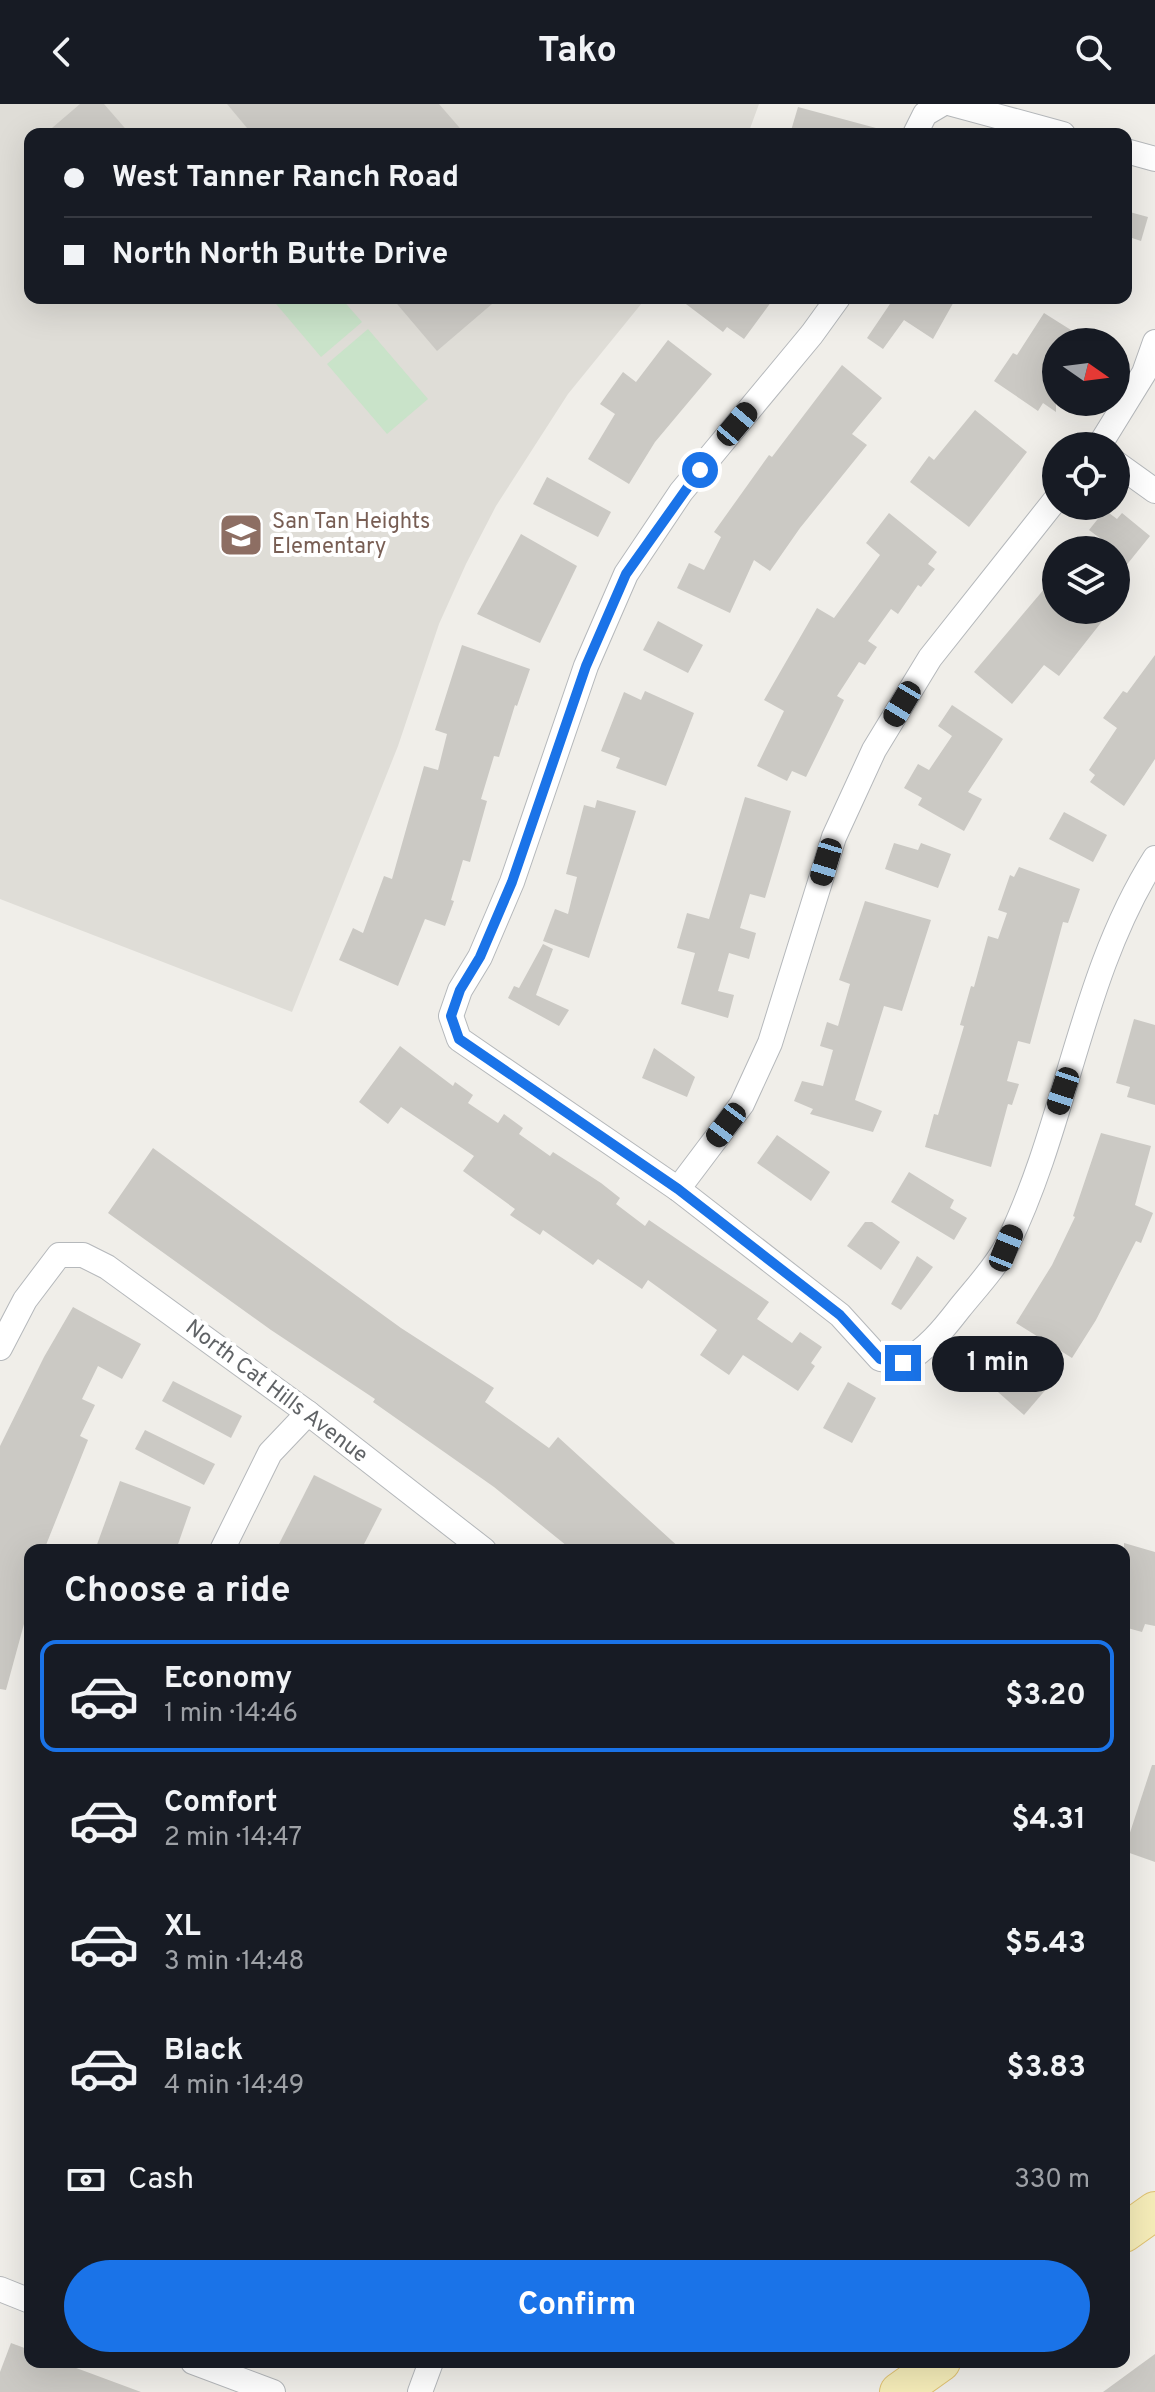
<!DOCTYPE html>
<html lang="en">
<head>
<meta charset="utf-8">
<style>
	:root { --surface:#171b24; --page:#20242c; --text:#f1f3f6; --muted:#9ea1a6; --line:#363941; --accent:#1a73e8 }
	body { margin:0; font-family:Overpass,sans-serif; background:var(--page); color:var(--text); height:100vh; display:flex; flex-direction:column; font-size:30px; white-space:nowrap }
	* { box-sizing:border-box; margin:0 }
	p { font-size:26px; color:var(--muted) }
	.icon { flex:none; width:44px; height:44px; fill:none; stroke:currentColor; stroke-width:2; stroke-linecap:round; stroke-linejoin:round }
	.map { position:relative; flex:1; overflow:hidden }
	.details { position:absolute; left:24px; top:1440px; width:1106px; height:824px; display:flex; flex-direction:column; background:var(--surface); border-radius:16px; box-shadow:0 8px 32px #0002 }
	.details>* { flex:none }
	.hud { position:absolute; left:24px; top:24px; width:1108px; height:176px; border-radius:16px; box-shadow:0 8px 32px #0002; display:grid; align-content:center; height:176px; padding:0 40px; background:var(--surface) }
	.needle { width:52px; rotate:104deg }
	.buttons { position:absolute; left:1042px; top:224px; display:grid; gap:16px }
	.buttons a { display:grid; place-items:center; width:88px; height:88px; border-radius:50%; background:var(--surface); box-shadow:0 8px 32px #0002; font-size:40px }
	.end { position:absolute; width:36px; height:36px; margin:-18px; border:10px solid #1a73e8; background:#fff; box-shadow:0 0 0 4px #fff }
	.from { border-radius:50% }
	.bubble { position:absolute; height:56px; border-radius:28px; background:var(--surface); box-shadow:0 8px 32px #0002; font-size:26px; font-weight:700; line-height:56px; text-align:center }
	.car { position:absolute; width:24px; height:48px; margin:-24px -12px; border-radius:10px; box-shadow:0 0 6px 2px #0007; background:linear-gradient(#222 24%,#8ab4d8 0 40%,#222 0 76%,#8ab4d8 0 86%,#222 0) }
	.hud b { display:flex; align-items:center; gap:28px; height:76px; font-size:30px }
	.hud b+b { border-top:2px solid var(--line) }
	.hud i { width:20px; height:20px; background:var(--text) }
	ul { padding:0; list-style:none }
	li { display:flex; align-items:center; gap:24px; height:112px; margin:0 16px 12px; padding:0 24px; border:4px solid transparent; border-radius:16px }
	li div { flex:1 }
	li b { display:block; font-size:30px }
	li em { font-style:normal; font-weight:700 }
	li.on { border-color:var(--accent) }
	li>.icon { width:72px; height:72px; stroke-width:1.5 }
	h2 { padding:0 40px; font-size:36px; line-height:96px }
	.pay { display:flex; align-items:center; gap:20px; height:88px; padding:0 40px; font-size:30px }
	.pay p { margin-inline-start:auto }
	.action { display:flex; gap:16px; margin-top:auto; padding:16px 40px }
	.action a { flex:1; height:92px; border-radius:48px; background:var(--accent); color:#fff; font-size:32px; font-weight:700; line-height:92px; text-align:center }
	header { display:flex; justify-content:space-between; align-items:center; height:104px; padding:0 40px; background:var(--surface); font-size:36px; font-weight:700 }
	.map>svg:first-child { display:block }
	.education { fill:#dfddd7 }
	.green { fill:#c9e3c9 }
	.building { fill:#cbc9c4 }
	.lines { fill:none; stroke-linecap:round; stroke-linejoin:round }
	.street-casing { stroke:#b5b8bb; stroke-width:26 }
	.primary-casing { stroke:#e0c271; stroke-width:40 }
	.street { stroke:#fff; stroke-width:24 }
	.primary { stroke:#f5ecb8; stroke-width:38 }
	.route { stroke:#1a73e8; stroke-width:10 }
	.labels { text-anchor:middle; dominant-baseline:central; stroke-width:8; stroke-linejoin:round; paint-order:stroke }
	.education-label { font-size:22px; fill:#785e54; stroke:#fff; text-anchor:start }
	.street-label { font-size:22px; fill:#606366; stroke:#fff }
</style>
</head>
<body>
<header><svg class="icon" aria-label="back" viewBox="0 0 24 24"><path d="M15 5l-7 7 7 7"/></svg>Tako<svg class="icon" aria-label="search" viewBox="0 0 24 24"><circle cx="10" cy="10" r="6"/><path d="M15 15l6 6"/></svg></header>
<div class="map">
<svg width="1155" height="2288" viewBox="0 0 1155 2288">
	<rect width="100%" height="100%" fill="#f0eee9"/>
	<!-- education -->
	<path class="education" d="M0,0H759L748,30H30V194H646L568,290L496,402L466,460L439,520L398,642L292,908L0,795Z"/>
	<!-- green -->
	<g class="green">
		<path d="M271,194H341L362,218L321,253Z"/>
		<path d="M368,225L428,295L387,330L327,260Z"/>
	</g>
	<!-- building -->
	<g class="building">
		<path d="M80,0H104L130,30H45Z"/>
		<path d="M227,0H439L465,30H252Z"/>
		<path d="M798,3L876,24L875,30H790Z"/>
		<path d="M1126,107L1148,113L1141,137L1126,132Z"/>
		<path d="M392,194H499L437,247Z"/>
		<path d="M678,194H774L744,235L727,223L723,228Z"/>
		<path d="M894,194H956L933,235L904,216L883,245L867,234Z"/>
		<path d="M1044,209L1090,238H1056V308L1043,299L1038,307L994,277L1013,249L1017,251Z"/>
		<path d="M668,236L712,270L655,338L629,380L588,355L615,310L600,300L623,268L636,278Z"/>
		<path d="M842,261L882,294L852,330L867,341L800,424L770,467L754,456L730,509L677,484L689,459L704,466L721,433L714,428L769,351L772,353Z"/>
		<path d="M975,306L1027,348L969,423L910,378L929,352L934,356Z"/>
		<path d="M547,373L611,408L598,433L533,400Z"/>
		<path d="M1105,406L1117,415L1122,409L1150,432L1116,474V446L1089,426Z"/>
		<path d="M889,409L937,448L928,460L935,465L921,483L918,481L898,510L891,505L868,537L877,543L865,561L859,558L837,592L844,596L806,673L792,667L787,677L757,662L784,607L764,596L817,504L834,514L880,451L866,439Z"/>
		<path d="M521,430L577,462L540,539L477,510Z"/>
		<path d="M1056,471V506H1111L1059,572L1044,561L1012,600L974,568Z"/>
		<path d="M658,517L703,541L688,569L643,546Z"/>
		<path d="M462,541L530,565L517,602L515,601L499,653L494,652L481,695L487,697L470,758L463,756L451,796L454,797L445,822L425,815L398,882L339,856L353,824L363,829L384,772L392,775L424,662L438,666L447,630L435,626Z"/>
		<path d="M1155,551V655L1124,702L1090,678L1095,671L1089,666L1117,624L1103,614L1123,587L1127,589Z"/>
		<path d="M645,587L694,609L666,682L616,664L620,654L601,647L624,588L641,596Z"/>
		<path d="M952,601L1003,635L968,688L982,695L964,727L918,701L922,694L904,684L918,660L929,666L952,632L938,622Z"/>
		<path d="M745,693L791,707L765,794L750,790L740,824L756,829L749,855L729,849L718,887L734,891L728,914L681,900L695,849L677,844L687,809L709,815Z"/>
		<path d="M597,696L636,707L589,854L543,837L555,805L568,810L577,773L566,770L584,701L595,704Z"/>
		<path d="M1064,708L1107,731L1093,758L1049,735Z"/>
		<path d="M894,739L918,746L921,739L951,750L938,784L885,765Z"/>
		<path d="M1019,763L1080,785L1068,819L1063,818L1030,940L1018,937L1007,977L1019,980L1012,1001L1008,1000L991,1063L925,1043L934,1010L938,1011L964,922L960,921L971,882L974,883L988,832L998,835L1007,809L998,806L1010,771L1014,773Z"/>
		<path d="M865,797L931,816L902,907L884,902L855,996L882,1007L873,1028L810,1010L813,1005L794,997L802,977L823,982L833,946L820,942L827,918L838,922L850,880L839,876Z"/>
		<path d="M543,840L553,845L536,891L569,906L559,922L508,894L514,882L519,884Z"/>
		<path d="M1134,915L1155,921V1001L1127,993L1130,983L1116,979Z"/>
		<path d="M400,942L453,982L455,978L473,991L468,999L498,1019L504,1010L523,1024L519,1030L550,1052L553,1048L601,1079L620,1094L616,1100L645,1122L649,1116L769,1198L757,1215L792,1239L800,1228L822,1243L811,1259L815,1262L798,1287L743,1251L729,1271L700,1251L717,1226L648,1176L642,1185L598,1155L593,1161L543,1126L540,1131L510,1111L515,1105L463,1067L474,1052L401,1003L388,1020L359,998Z"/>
		<path d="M654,944L695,973L687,993L642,974Z"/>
		<path d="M1101,1029L1151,1042L1135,1101L1153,1109L1141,1139L1136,1137L1096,1216L1072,1254L1016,1219L1052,1161L1075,1113L1073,1112Z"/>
		<path d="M777,1031L830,1068L811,1097L757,1059Z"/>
		<path d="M153,1044L401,1224L494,1284L485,1298L549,1344L558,1333L682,1446H572L494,1383L373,1298L375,1295L271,1226L108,1109Z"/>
		<path d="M909,1068L954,1096L950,1104L967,1114L954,1136L891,1098Z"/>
		<path d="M865,1118H872L900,1138L881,1166L847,1142Z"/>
		<path d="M917,1152L933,1163L901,1206L891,1200Z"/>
		<path d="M73,1203L141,1240L122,1275L98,1262L82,1295L95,1301L80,1332L88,1336L44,1446H30V1498L6,1586L0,1585V1342L44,1253Z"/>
		<path d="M996,1237L1048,1283L1024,1311L972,1265Z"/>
		<path d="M173,1277L242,1312L231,1334L162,1297Z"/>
		<path d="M848,1278L876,1294L852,1339L823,1324Z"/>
		<path d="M145,1326L215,1360L204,1381L135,1345Z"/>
		<path d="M314,1371L382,1405L361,1446H276Z"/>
		<path d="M120,1377L191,1403L176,1446H95Z"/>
		<path d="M1124,1439L1155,1448V1522L1145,1520L1142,1528L1124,1523Z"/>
		<path d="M1152,1661H1155V1758L1124,1747Z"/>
		<path d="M11,2239L30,2246V2258H60L141,2288H0V2268Z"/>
		<path d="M1155,2250V2288H1103Z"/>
	</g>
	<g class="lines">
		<!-- street casing -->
		<g class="street-casing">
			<g id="street">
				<path d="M952,0L1063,30"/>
				<path d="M915,30L925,10L942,0"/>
				<path d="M1126,47L1155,55"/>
				<path d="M838,194L812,230L681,388L626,470L586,562L512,778L480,853L460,886L451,912L459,935L678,1085L840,1211L880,1255L903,1259C927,1245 942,1227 959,1205C975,1185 996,1163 1007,1141C1068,1016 1080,872 1155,754"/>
				<path d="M1099,342L1144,269L1155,238"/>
				<path d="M1116,359L1155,387"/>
				<path d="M678,1085L742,1000L770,939L834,733L874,646L930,554L1056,395"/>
				<path d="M0,1244L25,1196L59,1151H83L107,1163L308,1309L484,1446"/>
				<path d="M222,1446L270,1349L308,1309"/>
				<path d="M0,2185L30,2197"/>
				<path d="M193,2258L273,2288"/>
				<path d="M420,2288L431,2258"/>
			</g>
		</g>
		<!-- primary casing -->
		<g class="primary-casing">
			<g id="primary">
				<path d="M1124,2129L1155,2107"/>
				<path d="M899,2288L941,2258"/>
			</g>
		</g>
		<!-- street -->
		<use href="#street" class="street"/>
		<!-- primary -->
		<use href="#primary" class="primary"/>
	</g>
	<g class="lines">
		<!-- route -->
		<path class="route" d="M700,366L626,470L586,562L512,778L480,853L460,886L451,912L459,935L678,1085L840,1211L880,1255L903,1259"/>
	</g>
	<!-- icons -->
	<defs>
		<g id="school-square" transform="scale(2.3)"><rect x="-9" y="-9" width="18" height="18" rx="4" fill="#8d6e63" stroke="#fff"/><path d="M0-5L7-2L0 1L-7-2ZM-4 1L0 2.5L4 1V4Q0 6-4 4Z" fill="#fff"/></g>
	</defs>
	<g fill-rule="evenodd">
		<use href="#school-square" x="241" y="431"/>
	</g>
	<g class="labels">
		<!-- education labels -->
		<g class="education-label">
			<text x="272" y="418">San Tan Heights<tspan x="272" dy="25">Elementary</tspan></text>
		</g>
		<!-- street labels -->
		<g class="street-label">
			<text transform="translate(276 1288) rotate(37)">North Cat Hills Avenue</text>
		</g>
	</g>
</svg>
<div class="buttons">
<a><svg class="needle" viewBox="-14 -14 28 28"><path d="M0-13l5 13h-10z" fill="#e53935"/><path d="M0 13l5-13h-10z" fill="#9ea1a6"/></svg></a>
<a><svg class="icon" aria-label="locate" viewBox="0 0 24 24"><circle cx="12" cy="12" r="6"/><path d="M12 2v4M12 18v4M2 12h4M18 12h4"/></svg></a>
<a><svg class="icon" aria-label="layers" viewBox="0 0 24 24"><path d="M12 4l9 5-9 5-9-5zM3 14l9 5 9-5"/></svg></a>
</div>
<i class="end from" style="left:700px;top:366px"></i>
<i class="end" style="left:903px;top:1259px"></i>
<div class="bubble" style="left:932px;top:1232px;width:132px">1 min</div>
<i class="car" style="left:737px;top:320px;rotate:40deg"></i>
<i class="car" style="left:902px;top:600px;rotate:211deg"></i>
<i class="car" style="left:826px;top:758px;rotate:197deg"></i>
<i class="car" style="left:1063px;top:987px;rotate:198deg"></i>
<i class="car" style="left:726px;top:1021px;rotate:217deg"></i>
<i class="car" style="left:1006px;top:1144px;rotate:22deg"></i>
<div class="hud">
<b><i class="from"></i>West Tanner Ranch Road</b>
<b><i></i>North North Butte Drive</b>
</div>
<section class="details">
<h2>Choose a ride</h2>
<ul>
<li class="on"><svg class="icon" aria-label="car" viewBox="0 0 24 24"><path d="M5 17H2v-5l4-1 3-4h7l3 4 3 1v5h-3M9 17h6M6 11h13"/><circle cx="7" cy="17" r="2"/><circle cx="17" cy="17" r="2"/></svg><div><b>Economy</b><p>1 min · 14:46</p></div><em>$3.20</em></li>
<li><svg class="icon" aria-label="car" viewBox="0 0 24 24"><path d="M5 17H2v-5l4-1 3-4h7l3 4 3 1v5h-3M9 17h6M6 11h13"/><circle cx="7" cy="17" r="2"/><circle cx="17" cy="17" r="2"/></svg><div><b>Comfort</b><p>2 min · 14:47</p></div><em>$4.31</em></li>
<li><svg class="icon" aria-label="car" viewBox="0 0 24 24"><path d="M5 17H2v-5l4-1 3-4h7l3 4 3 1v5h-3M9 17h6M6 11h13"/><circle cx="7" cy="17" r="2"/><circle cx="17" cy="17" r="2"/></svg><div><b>XL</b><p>3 min · 14:48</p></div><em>$5.43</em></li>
<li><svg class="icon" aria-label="car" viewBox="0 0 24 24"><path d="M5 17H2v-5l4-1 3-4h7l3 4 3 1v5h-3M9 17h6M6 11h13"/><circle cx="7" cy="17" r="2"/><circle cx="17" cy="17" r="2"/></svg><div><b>Black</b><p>4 min · 14:49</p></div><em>$3.83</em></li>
</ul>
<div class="pay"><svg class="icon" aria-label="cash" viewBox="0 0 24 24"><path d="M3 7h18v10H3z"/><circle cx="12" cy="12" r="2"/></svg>Cash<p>330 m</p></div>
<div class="action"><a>Confirm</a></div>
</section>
</div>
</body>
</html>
